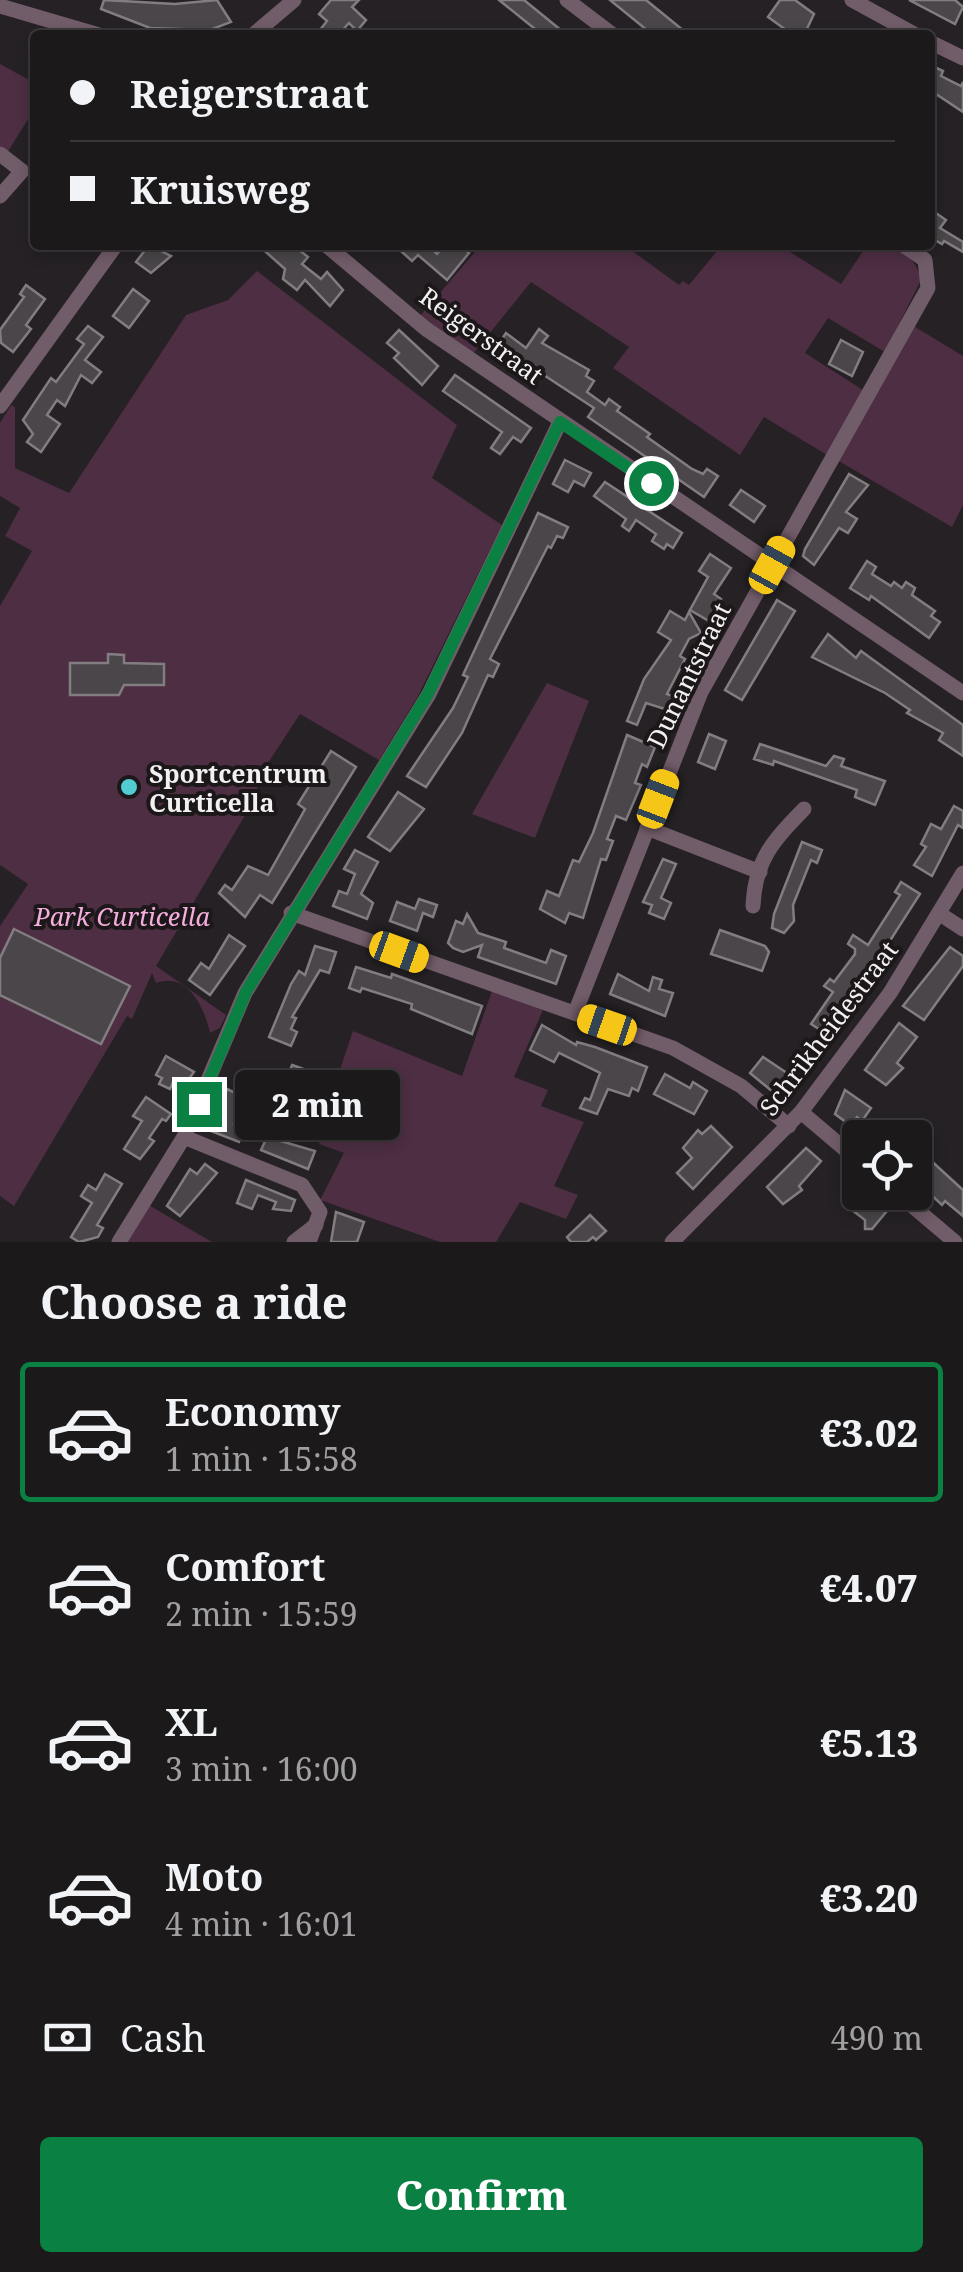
<!DOCTYPE html>
<html lang="en">
<head>
<meta charset="utf-8">
<style>
	:root { --surface:#1c191b; --page:#292628; --text:#f1f3f6; --muted:#a0a0a3; --line:#3a383a; --accent:#0b8043 }
	body { margin:0; font-family:"Noto Serif",serif; background:var(--page); color:var(--text); height:100vh; display:flex; flex-direction:column; font-size:38px; white-space:nowrap }
	* { box-sizing:border-box; margin:0 }
	p { font-size:32px; color:var(--muted) }
	.icon { flex:none; width:55px; height:55px; fill:none; stroke:currentColor; stroke-width:2; stroke-linecap:round; stroke-linejoin:round }
	.map { position:relative; height:1242px; overflow:hidden }
	.details { display:flex; flex-direction:column; background:var(--surface); flex:1 }
	.details>* { flex:none }
	.guide { position:absolute; left:30px; top:30px; width:905px; height:220px; border-radius:10px; box-shadow:0 5px 15px #0003,0 0 0 2px var(--line); display:grid; align-content:center; height:220px; padding:0 40px; background:var(--surface) }
	.fabs { position:absolute; left:842px; top:1120px; display:grid; gap:20px }
	.fabs a { display:grid; place-items:center; width:90px; height:90px; border-radius:10px; background:var(--surface); box-shadow:0 5px 15px #0003,0 0 0 2px var(--line); font-size:50px }
	.end { position:absolute; width:45px; height:45px; margin:-22px; border:12px solid #0b8043; background:#fff; box-shadow:0 0 0 5px #fff }
	.from { border-radius:50% }
	.bubble { position:absolute; height:70px; border-radius:10px; background:var(--surface); box-shadow:0 5px 15px #0003,0 0 0 2px var(--line); font-size:32px; font-weight:800; line-height:70px; text-align:center }
	.car { position:absolute; width:30px; height:60px; margin:-30px -15px; border-radius:12px; box-shadow:0 0 8px 2px #0007; background:linear-gradient(#f5c518 24%,#345 0 40%,#f5c518 0 76%,#345 0 86%,#f5c518 0) }
	.guide b { display:flex; align-items:center; gap:35px; height:95px; font-size:38px }
	.guide b+b { border-top:2px solid var(--line) }
	.guide i { width:25px; height:25px; background:var(--text) }
	ul { padding:0; list-style:none }
	li { display:flex; align-items:center; gap:30px; height:140px; margin:0 20px 15px; padding:0 20px; border:5px solid transparent; border-radius:10px }
	li div { flex:1 }
	li b { display:block; font-size:38px }
	li em { font-style:normal; font-weight:800 }
	li.on { border-color:var(--accent) }
	li>.icon { width:90px; height:90px; stroke-width:1.5 }
	h2 { padding:0 40px; font-size:45px; line-height:120px }
	.pay { display:flex; align-items:center; gap:25px; height:110px; padding:0 40px; font-size:38px }
	.pay p { margin-inline-start:auto }
	.primary-button { display:flex; gap:20px; margin-top:auto; padding:20px 40px }
	.primary-button a { flex:1; height:115px; border-radius:10px; background:var(--accent); color:#fff; font-size:40px; font-weight:800; line-height:115px; text-align:center }
	.map>svg:first-child { display:block }
	.green { fill:#4d2e43 }
	.building { fill:#4a4649; stroke:#827d81; stroke-width:2.5 }
	.lines { fill:none; stroke-linecap:round; stroke-linejoin:round }
	.minor { stroke:#715c69; stroke-width:15 }
	.route { stroke:#0b8043; stroke-width:12 }
	.poi-dot { fill:#51ccd3; stroke:#1c181a; stroke-width:4 }
	.labels { text-anchor:middle; dominant-baseline:central; stroke-width:8; stroke-linejoin:round; paint-order:stroke }
	.street-label { font-size:25px; fill:#f3f0f2; stroke:#1c181a }
	.poi-label { font-size:25px; font-weight:bold; fill:#f3f0f2; stroke:#1c181a; text-anchor:start }
	.park-label { font-size:25px; font-style:italic; fill:#f5adde; stroke:#1c181a }
</style>
</head>
<body>
<div class="map">
<svg width="963" height="1242" viewBox="0 0 963 1242">
	<rect width="100%" height="100%" fill="#252124"/>
	<!-- green -->
	<g class="green">
		<path d="M0,64L35,83V108L7,153L0,149Z"/>
		<path d="M481,245H624L679,285L683,281L689,285L722,245H779L841,284L867,245C892,245 915,252 921,280L885,352L828,318L805,353L863,390L827,455L764,417L740,455L613,368L629,347L531,282L473,354L420,316Z"/>
		<path d="M257,271L457,425L432,478L502,525L418,696L379,760L300,714L268,763L247,812L156,966L226,1015L220,1028L210,1033C205,1009 188,971 156,983L152,973L132,1019L127,1016L14,1206L0,1196V926L28,884L0,865V606L32,551L5,536L20,508L0,496V423L11,405L15,407V468L69,493L186,315L228,300Z"/>
		<path d="M912,325L963,356V505L952,527L837,460Z"/>
		<path d="M547,683L589,701L535,838L472,814Z"/>
		<path d="M492,991L543,1010L514,1077L548,1090L541,1106L584,1122L554,1186L578,1195L566,1219L520,1202L496,1242H440L320,1200L344,1153L319,1144L332,1110L348,1113L354,1090L335,1084L353,1031L462,1076Z"/>
		<path d="M147,1204L212,1242H125Z"/>
	</g>
	<!-- building -->
	<g class="building">
		<path d="M104,0L175,4L217,0L231,22L210,30L150,28L101,9Z"/>
		<path d="M331,0H359L352,7L366,20L357,31L349,23L338,35H316L327,21L319,14Z"/>
		<path d="M499,0H524L567,35H530L535,29Z"/>
		<path d="M610,0H646L689,35H653Z"/>
		<path d="M780,0H795L814,14L804,35H793L768,17Z"/>
		<path d="M909,0H955L963,7L955,24Z"/>
		<path d="M930,65L943,71L941,76L961,86L963,82V112L930,90Z"/>
		<path d="M930,209L946,220L940,228L963,242V252L944,241L942,244L933,239L930,243Z"/>
		<path d="M149,245L171,256L151,273L136,262Z"/>
		<path d="M258,245H293L308,257L302,264L321,279L327,272L343,290L330,306L305,280L297,290L283,279L285,269Z"/>
		<path d="M406,245H428L437,254L445,245H459L469,253L447,280L418,255L412,261L402,252Z"/>
		<path d="M26,285L45,299L26,325L31,329L13,352L1,343L0,330L24,297L20,294Z"/>
		<path d="M133,289L149,301L129,328L113,316Z"/>
		<path d="M88,326L103,337L85,360L101,372L92,383L81,375L65,406L57,400L47,415L60,424L41,452L27,442L33,434L23,420L51,378L56,382L84,344L77,339Z"/>
		<path d="M539,329L548,336L542,343L589,370L586,376L594,381L587,392L605,405L609,399L620,407L617,411L650,434L647,437L692,469L703,474L707,469L718,476L704,497L588,417L594,408L498,345L506,333L526,348Z"/>
		<path d="M399,330L438,366L422,385L394,358L399,353L387,343Z"/>
		<path d="M841,340L863,352L852,376L829,364Z"/>
		<path d="M455,375L531,428L521,442L513,437L500,454L491,448L502,432L443,391Z"/>
		<path d="M565,460L591,473L584,486L574,481L568,492L553,484Z"/>
		<path d="M849,474L868,485L846,512L857,519L848,533L839,528L814,565L803,556L805,549Z"/>
		<path d="M605,482L682,533L673,548L667,544L664,549L652,541L656,534L636,520L629,531L622,526L626,519L594,496Z"/>
		<path d="M741,490L765,506L754,522L730,505Z"/>
		<path d="M538,513L568,527L563,538L557,536L551,548L548,546L490,659L499,664L493,677L488,675L462,733L426,787L407,776L453,708L468,677L463,675Z"/>
		<path d="M710,554L731,568L714,594L721,599L709,621L690,610L708,577L699,571Z"/>
		<path d="M867,561L876,567L872,574L891,586L894,582L902,588L906,582L915,588L912,595L935,611L931,616L940,622L929,638L871,596L869,600L850,588Z"/>
		<path d="M777,600L795,611L742,700L725,690Z"/>
		<path d="M670,611L685,620L689,612L701,633L689,639L680,656L685,659L667,694L675,697L671,711L646,703L637,725L627,721L644,679L671,640L658,632Z"/>
		<path d="M828,634L856,658L861,651L963,725V756L939,740L943,733L907,713L910,710L885,693L812,657Z"/>
		<path d="M108,654L124,655V663L164,664V685H124L119,695H70V663H108Z"/>
		<path d="M709,734L726,741L715,769L698,762Z"/>
		<path d="M627,735L655,747L647,767L642,764L635,783L641,785L626,820L616,816L607,839L613,841L606,860L601,859L583,918L569,913L565,923L540,909L547,891L559,896L573,860L579,862L593,833Z"/>
		<path d="M760,744L826,766L834,756L844,759L841,766L885,781L875,805L855,797L857,790L774,761L773,765L754,759Z"/>
		<path d="M331,751L356,767L272,903L260,895L245,917L219,893L225,885L232,890L248,866L268,875L305,809L298,804Z"/>
		<path d="M398,792L424,809L390,851L368,837Z"/>
		<path d="M954,806L963,811V828L958,825L932,876L914,865L926,847L921,844L931,824L941,829Z"/>
		<path d="M802,842L822,850L817,863L811,860L793,905L794,921L784,933L772,928L774,914Z"/>
		<path d="M355,850L378,862L361,894L373,903L367,919L333,906L339,891L347,894L355,874L344,869Z"/>
		<path d="M663,859L676,864L661,898L671,903L664,919L649,913L652,905L643,902Z"/>
		<path d="M901,882L920,894L868,975L864,972L837,1011L842,1015L828,1035L811,1024L833,992L824,986L830,979L834,982L855,954V949L848,944L853,935L868,945L900,895L895,892Z"/>
		<path d="M419,899L437,905L433,917L423,913L417,931L390,921L397,902L415,909Z"/>
		<path d="M467,914L478,933L506,942L504,948L546,963L551,950L566,956L556,984L478,957L482,945L463,952L453,948L448,943L456,921L463,924Z"/>
		<path d="M14,929L130,986L101,1044L0,995V958Z"/>
		<path d="M720,930L765,946L769,952L762,971L711,954Z"/>
		<path d="M229,935L245,946L210,995L189,980L201,963L209,969Z"/>
		<path d="M315,946L336,952L329,973L320,970L292,1017L296,1018L291,1029L297,1032L291,1046L269,1037L291,984L299,971L305,975Z"/>
		<path d="M950,947L963,956V966L924,1020L903,1006Z"/>
		<path d="M356,967L391,978L392,974L482,1006L472,1034L411,1009L412,1004L362,988L360,992L349,988Z"/>
		<path d="M618,974L649,991L653,977L662,980L659,989L673,993L665,1016L610,994Z"/>
		<path d="M899,1023L917,1037L897,1063L903,1068L886,1085L865,1070Z"/>
		<path d="M542,1025L576,1045L577,1042L595,1047L647,1067L638,1091L632,1088L629,1096L608,1089L597,1114L580,1108L585,1098L590,1100L600,1073L559,1053L554,1062L530,1050Z"/>
		<path d="M166,1056L194,1072L183,1087L173,1082L170,1089L159,1084L162,1078L156,1075Z"/>
		<path d="M763,1057L793,1077L791,1080L797,1085L784,1101L750,1073Z"/>
		<path d="M292,1065L324,1076L318,1094L285,1084Z"/>
		<path d="M665,1074L690,1088L693,1082L707,1091L694,1114L654,1094Z"/>
		<path d="M227,1089L248,1099L234,1124L245,1128L239,1142L211,1131Z"/>
		<path d="M845,1090L871,1108L862,1121L857,1117L851,1126L835,1114Z"/>
		<path d="M146,1097L171,1114L166,1121L162,1119L149,1138L154,1141L140,1159L124,1149L142,1121L133,1116Z"/>
		<path d="M711,1126L732,1147L693,1189L677,1173L692,1158L683,1148L698,1130L702,1134Z"/>
		<path d="M267,1137L315,1151L308,1169L261,1150Z"/>
		<path d="M806,1148L821,1161L799,1186L802,1190L783,1204L767,1187Z"/>
		<path d="M926,1156L963,1190V1216L945,1201L942,1205L915,1180V1169Z"/>
		<path d="M205,1164L217,1173L180,1216L167,1206L190,1169L197,1174Z"/>
		<path d="M105,1174L122,1184L97,1225L103,1228L98,1237L79,1242L71,1237L92,1203L81,1196L88,1185L96,1190Z"/>
		<path d="M246,1180L295,1200L291,1211L273,1209L276,1202L258,1195L252,1209L237,1203Z"/>
		<path d="M866,1193L887,1211L872,1229H865V1220L852,1210Z"/>
		<path d="M336,1212L364,1222L357,1242H331Z"/>
		<path d="M590,1215L606,1231L596,1240L593,1237L587,1242H571L567,1237Z"/>
	</g>
	<g class="lines">
		<!-- minor -->
		<g class="minor">
			<path d="M567,0L613,35"/>
			<path d="M852,0L916,35"/>
			<path d="M0,6L99,35"/>
			<path d="M253,35L294,0"/>
			<path d="M930,42L963,58"/>
			<path d="M0,154L22,171L0,196"/>
			<path d="M326,245L426,329L963,693"/>
			<path d="M0,406L116,245"/>
			<path d="M647,828L760,872"/>
			<path d="M753,906C755,859 774,840 804,809"/>
			<path d="M291,913L673,1048L741,1086L789,1126"/>
			<path d="M940,914L963,929"/>
			<path d="M575,1013L701,692L928,288L925,260L903,245"/>
			<path d="M801,1112L860,1162"/>
			<path d="M184,1137L302,1185L320,1212L309,1242"/>
			<path d="M896,1192L955,1242"/>
			<path d="M119,1242L184,1137L245,993L429,694L560,422"/>
			<path d="M294,1242L316,1225"/>
			<path d="M672,1242L801,1112L890,993L963,873"/>
		</g>
	</g>
	<g class="lines">
		<!-- route -->
		<path class="route" d="M199,1104L246,992L428,694L560,422L651,483"/>
	</g>
	<!-- markers -->
	<circle class="poi-dot" cx="129" cy="787" r="10"/>
	<g class="labels">
		<!-- street labels -->
		<g class="street-label">
			<text transform="translate(482 335) rotate(36)">Reigerstraat</text>
			<text transform="translate(688 675) rotate(-64)">Dunantstraat</text>
			<text transform="translate(828 1028) rotate(-53)">Schrikheidestraat</text>
		</g>
		<!-- poi labels -->
		<g class="poi-label">
			<text x="149" y="773">Sportcentrum<tspan x="149" dy="29">Curticella</tspan></text>
		</g>
		<!-- park labels -->
		<g class="park-label">
			<text x="122" y="916">Park Curticella</text>
		</g>
	</g>
</svg>
<div class="fabs">
<a><svg class="icon" aria-label="locate" viewBox="0 0 24 24"><circle cx="12" cy="12" r="6"/><path d="M12 2v4M12 18v4M2 12h4M18 12h4"/></svg></a>
</div>
<i class="end from" style="left:651px;top:483px"></i>
<i class="end" style="left:199px;top:1104px"></i>
<div class="bubble" style="left:235px;top:1070px;width:165px">2 min</div>
<i class="car" style="left:772px;top:565px;rotate:29deg"></i>
<i class="car" style="left:658px;top:799px;rotate:21deg"></i>
<i class="car" style="left:399px;top:952px;rotate:110deg"></i>
<i class="car" style="left:607px;top:1025px;rotate:289deg"></i>
<div class="guide">
<b><i class="from"></i>Reigerstraat</b>
<b><i></i>Kruisweg</b>
</div>
</div>
<section class="details">
<h2>Choose a ride</h2>
<ul>
<li class="on"><svg class="icon" aria-label="car" viewBox="0 0 24 24"><path d="M5 17H2v-5l4-1 3-4h7l3 4 3 1v5h-3M9 17h6M6 11h13"/><circle cx="7" cy="17" r="2"/><circle cx="17" cy="17" r="2"/></svg><div><b>Economy</b><p>1 min · 15:58</p></div><em>€3.02</em></li>
<li><svg class="icon" aria-label="car" viewBox="0 0 24 24"><path d="M5 17H2v-5l4-1 3-4h7l3 4 3 1v5h-3M9 17h6M6 11h13"/><circle cx="7" cy="17" r="2"/><circle cx="17" cy="17" r="2"/></svg><div><b>Comfort</b><p>2 min · 15:59</p></div><em>€4.07</em></li>
<li><svg class="icon" aria-label="car" viewBox="0 0 24 24"><path d="M5 17H2v-5l4-1 3-4h7l3 4 3 1v5h-3M9 17h6M6 11h13"/><circle cx="7" cy="17" r="2"/><circle cx="17" cy="17" r="2"/></svg><div><b>XL</b><p>3 min · 16:00</p></div><em>€5.13</em></li>
<li><svg class="icon" aria-label="car" viewBox="0 0 24 24"><path d="M5 17H2v-5l4-1 3-4h7l3 4 3 1v5h-3M9 17h6M6 11h13"/><circle cx="7" cy="17" r="2"/><circle cx="17" cy="17" r="2"/></svg><div><b>Moto</b><p>4 min · 16:01</p></div><em>€3.20</em></li>
</ul>
<div class="pay"><svg class="icon" aria-label="cash" viewBox="0 0 24 24"><path d="M3 7h18v10H3z"/><circle cx="12" cy="12" r="2"/></svg>Cash<p>490 m</p></div>
<div class="primary-button"><a>Confirm</a></div>
</section>
</body>
</html>
